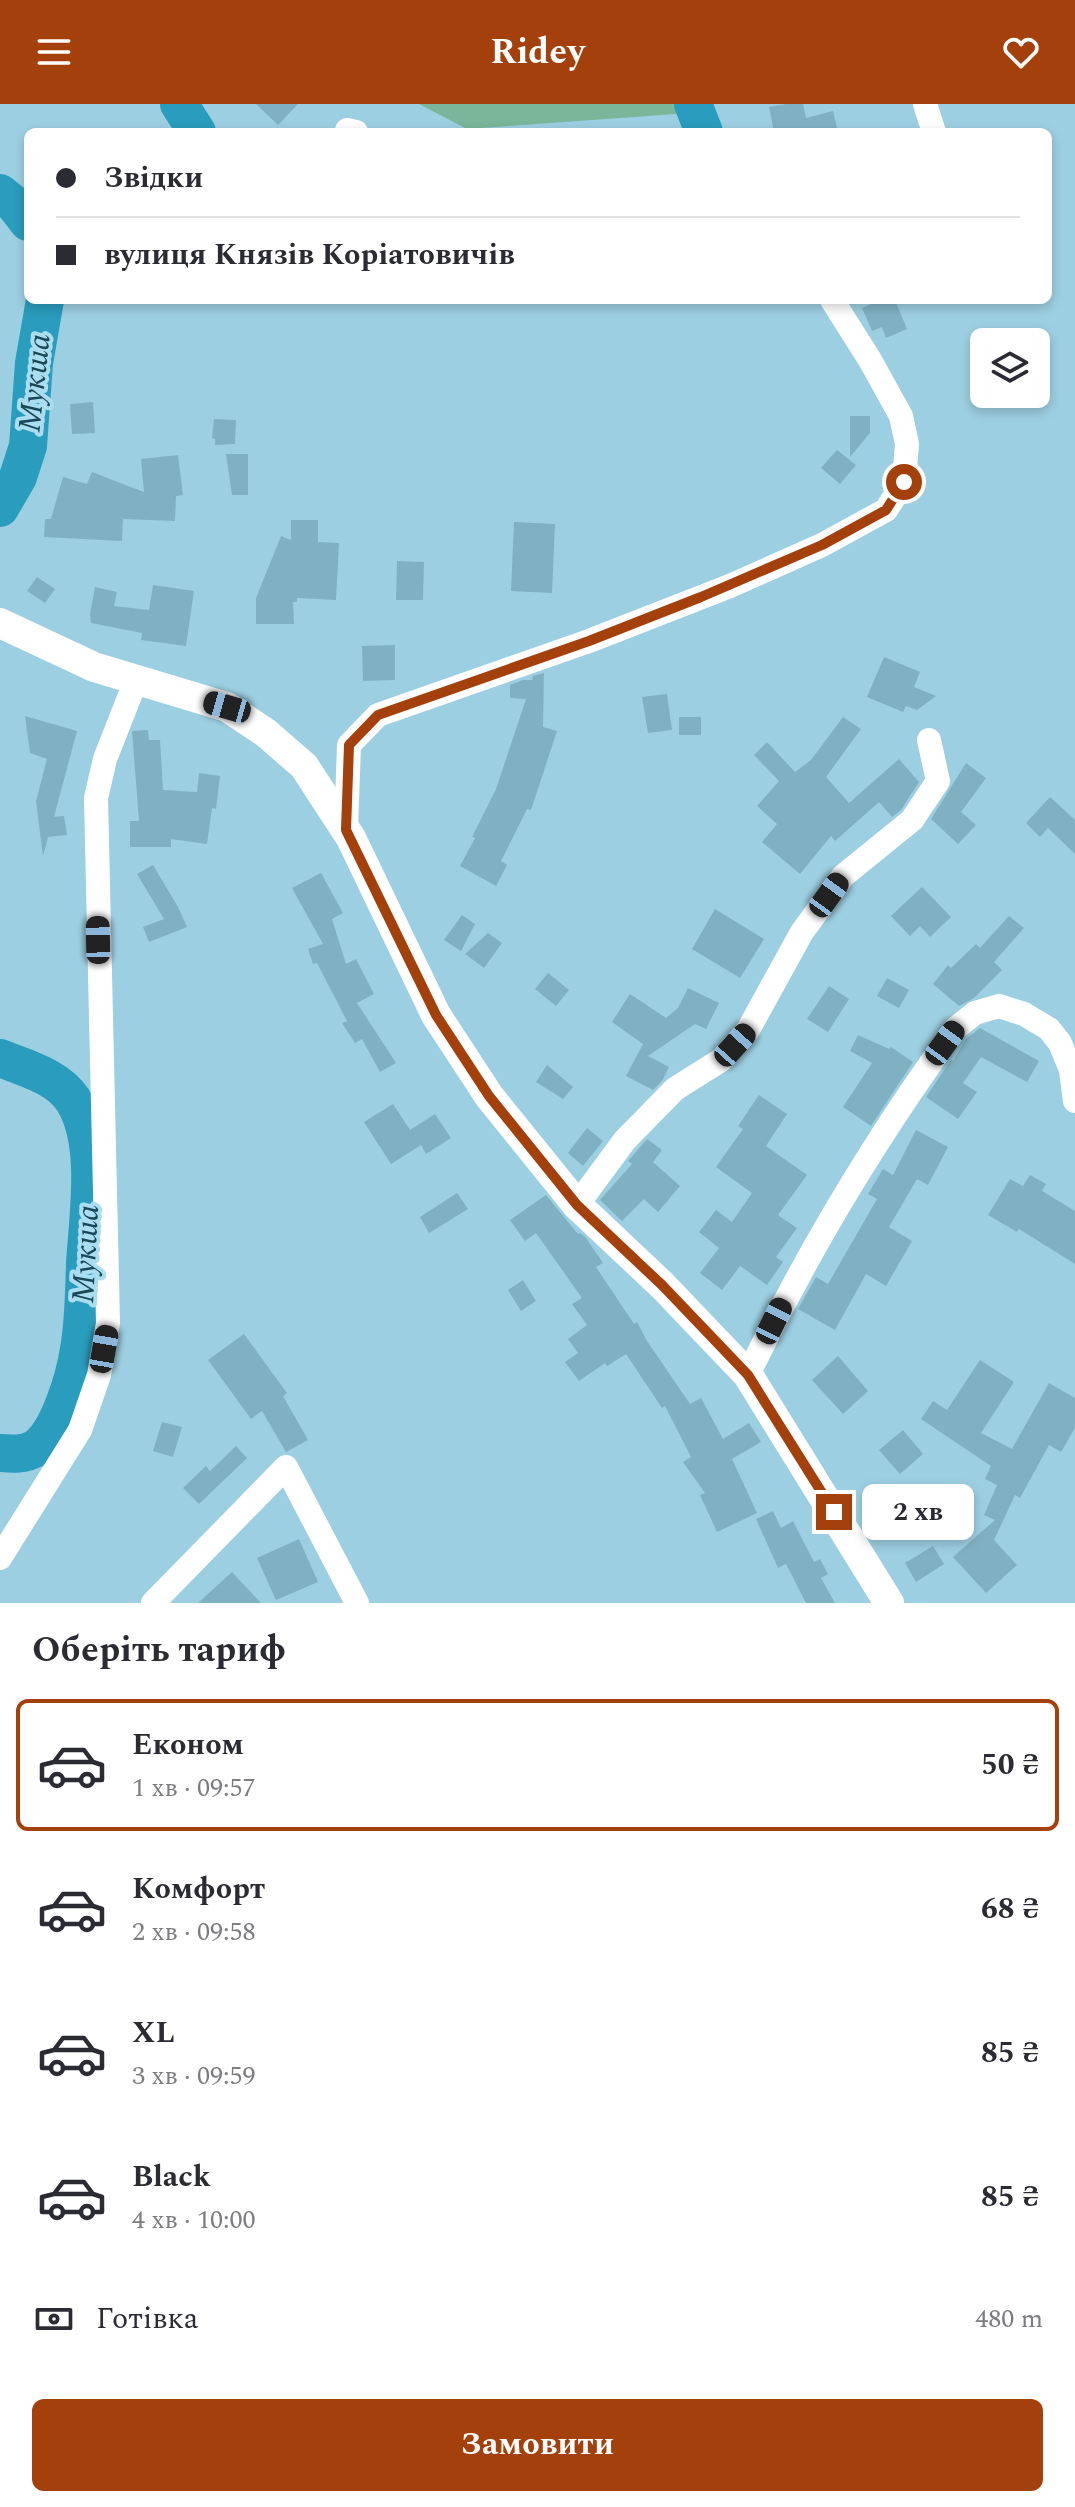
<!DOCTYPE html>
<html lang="uk">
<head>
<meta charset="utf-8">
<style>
	:root { --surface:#fff; --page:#f2f2f3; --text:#2b2b33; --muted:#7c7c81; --line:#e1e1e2; --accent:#a4400c }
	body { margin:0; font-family:Spectral,serif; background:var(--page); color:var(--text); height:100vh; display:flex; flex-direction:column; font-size:30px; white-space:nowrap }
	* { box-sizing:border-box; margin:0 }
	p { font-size:26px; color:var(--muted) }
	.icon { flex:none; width:44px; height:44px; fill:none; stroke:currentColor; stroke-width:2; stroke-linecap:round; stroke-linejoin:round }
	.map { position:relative; height:1499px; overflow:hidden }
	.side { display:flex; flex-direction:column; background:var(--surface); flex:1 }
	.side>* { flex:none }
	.guide { position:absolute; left:24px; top:24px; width:1028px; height:176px; border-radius:12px; box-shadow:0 4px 12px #0003; display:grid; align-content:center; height:176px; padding:0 32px; background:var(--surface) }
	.fabs { position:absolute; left:970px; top:224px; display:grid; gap:16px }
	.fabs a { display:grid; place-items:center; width:80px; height:80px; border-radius:12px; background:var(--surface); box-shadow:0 4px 12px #0003; font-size:40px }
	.end { position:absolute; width:36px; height:36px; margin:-18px; border:10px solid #a4400c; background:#fff; box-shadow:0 0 0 4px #fff }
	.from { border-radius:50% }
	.bubble { position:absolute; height:56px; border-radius:12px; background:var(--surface); box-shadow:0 4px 12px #0003; font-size:26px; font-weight:700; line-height:56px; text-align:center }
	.car { position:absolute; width:24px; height:48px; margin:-24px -12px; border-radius:10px; box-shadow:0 0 6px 2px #0007; background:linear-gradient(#222 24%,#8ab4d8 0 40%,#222 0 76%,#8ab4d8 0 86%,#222 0) }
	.guide b { display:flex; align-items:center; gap:28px; height:76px; font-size:30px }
	.guide b+b { border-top:2px solid var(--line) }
	.guide i { width:20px; height:20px; background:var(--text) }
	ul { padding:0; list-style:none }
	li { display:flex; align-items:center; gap:24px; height:132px; margin:0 16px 12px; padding:0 16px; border:4px solid transparent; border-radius:12px }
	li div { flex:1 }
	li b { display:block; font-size:30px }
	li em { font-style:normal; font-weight:700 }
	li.on { border-color:var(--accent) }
	li>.icon { width:72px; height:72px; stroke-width:1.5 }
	h2 { padding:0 32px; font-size:36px; line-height:96px }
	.pay { display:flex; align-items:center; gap:20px; height:88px; padding:0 32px; font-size:30px }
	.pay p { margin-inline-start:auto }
	.button { display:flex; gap:16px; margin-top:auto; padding:16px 32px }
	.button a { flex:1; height:92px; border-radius:12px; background:var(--accent); color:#fff; font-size:32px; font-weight:700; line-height:92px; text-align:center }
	header { display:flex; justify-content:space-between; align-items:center; height:104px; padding:0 32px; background:var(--accent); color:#fff; font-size:36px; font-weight:700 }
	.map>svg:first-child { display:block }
	.green { fill:#7ab699 }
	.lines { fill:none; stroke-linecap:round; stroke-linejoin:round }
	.river { stroke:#2a9cbd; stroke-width:38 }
	.building { fill:#80b1c3 }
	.minor { stroke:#fff; stroke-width:24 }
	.major { stroke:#fff; stroke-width:30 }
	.route { stroke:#a4400c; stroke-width:10 }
	.labels { text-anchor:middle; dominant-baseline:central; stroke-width:8; stroke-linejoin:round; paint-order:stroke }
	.water-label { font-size:32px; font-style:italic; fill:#194756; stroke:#aaddef }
</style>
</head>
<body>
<header><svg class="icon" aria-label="menu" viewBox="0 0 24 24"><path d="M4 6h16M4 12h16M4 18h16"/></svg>Ridey<svg class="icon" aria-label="heart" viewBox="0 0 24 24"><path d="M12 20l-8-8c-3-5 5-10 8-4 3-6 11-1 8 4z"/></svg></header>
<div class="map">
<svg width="1075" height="1499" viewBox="0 0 1075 1499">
	<rect width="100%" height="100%" fill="#9dcfe2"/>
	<!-- green -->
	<path class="green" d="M419,0H676V10L467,25Z"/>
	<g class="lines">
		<!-- river -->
		<g class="river">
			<path d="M179,0L197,28"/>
			<path d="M693,0L704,28"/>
			<path d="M0,89L15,101L28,118"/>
			<path d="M0,404L18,373L28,342L34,259L45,196"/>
			<path d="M0,954C25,964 57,972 73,996C100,1038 88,1111 85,1159C84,1187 84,1217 79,1245C75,1272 59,1328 36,1344C25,1351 12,1350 0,1349"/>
		</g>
	</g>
	<!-- building -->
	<g class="building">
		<path d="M256,0H298L278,21Z"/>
		<path d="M786,0H803L806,14L833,7L838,28H774L769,3Z"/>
		<path d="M880,196H895L907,225L886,234L882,223L872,227L862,204Z"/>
		<path d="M93,298L95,329L72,330L70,300Z"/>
		<path d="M850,312H870V329L850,353Z"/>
		<path d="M214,315L236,316L235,340L215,341V335L212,334Z"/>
		<path d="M837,346L856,361L840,380L821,364Z"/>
		<path d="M226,350H248V391H232Z"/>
		<path d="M178,351L183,391L176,392L175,417L123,415L122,437L44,433L45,415H51L63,373L87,380L92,368L144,388L141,355Z"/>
		<path d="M291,416H318V438L339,439L336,496L297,494V498H293L294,520H256V494L281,432L291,436Z"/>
		<path d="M514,418L555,420L552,489L511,487Z"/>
		<path d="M397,457L424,458L423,496H396Z"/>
		<path d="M37,473L55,485L45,499L27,487Z"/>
		<path d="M153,481L194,487L186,542L141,536L142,529L91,519L90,510L95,483L117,488L114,502L149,506Z"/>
		<path d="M395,541V576L363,577L362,542Z"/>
		<path d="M884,553L920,568L914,583L936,592L917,606L906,602L903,608L867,593Z"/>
		<path d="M544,569L543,623L557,627L531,706L527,705L501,757L507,761L496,782L460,762L475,734L472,733L496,685L526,595L510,594V581L523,576H532L533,572Z"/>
		<path d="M667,590L672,626L648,629L642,593Z"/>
		<path d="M25,612L77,627L54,713L64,712L67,731L48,733L43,752L36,697L47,655L30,649Z"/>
		<rect x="679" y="613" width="22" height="18"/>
		<path d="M843,613L861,625L826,673L849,699L899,655L919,678L901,706L892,713L879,698L835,737L831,732L800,770L762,738L777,720L757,702L779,677L754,651L767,638L795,668L811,656Z"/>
		<path d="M148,626L149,636H160L163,686L197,688L199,669L220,672L216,705L212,704L207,740L171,735V743H130V717H139L132,627Z"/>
		<path d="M966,659L986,674L961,708L976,721L958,740L931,715Z"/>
		<path d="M1050,693L1075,716V750L1048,724L1040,733L1026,719Z"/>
		<path d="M153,761L178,803L187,823L149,838L143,823L164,815L137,770Z"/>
		<path d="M321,769L343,809L332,815L346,860L356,855L374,890L357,899L396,959L380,968L362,935L355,939L342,919L347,917L317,859L313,860L308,845L323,840L292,784Z"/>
		<path d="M922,783L951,813L930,833L920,822L910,832L891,812Z"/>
		<path d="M715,805L764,835L740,874L692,845Z"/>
		<path d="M462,811L475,820L461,847L444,836Z"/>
		<path d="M1009,812L1024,824L994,858L1002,866L974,894L959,902L933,880L948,861L951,864L976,840L980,844Z"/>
		<path d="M488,829L502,839L484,864L465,850Z"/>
		<path d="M548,869L569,886L556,902L535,885Z"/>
		<path d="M887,874L909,886L899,904L877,892Z"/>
		<path d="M829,882L849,895L828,928L807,915Z"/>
		<path d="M688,884L719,899L706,925L695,920L648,952L669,963L662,977L653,986L626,972L643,940L612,918L630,890L666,914L678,904Z"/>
		<path d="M980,924L1039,957L1027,978L981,953L963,979L977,988L958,1015L926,993L951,956L953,957L966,935Z"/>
		<path d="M858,931L889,945L891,943L913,958L871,1022L843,1003L872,959L850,947Z"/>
		<path d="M547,961L573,983L563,995L536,978Z"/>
		<path d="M759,991L787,1010L766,1042L807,1071L778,1111L797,1124L776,1153L783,1158L767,1181L740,1162L722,1186L700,1169L719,1144L699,1128L716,1106L732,1118L752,1089L716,1063L743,1025L738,1022Z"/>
		<path d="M393,1000L410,1026L435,1010L451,1034L426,1050L421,1041L391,1060L364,1018Z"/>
		<path d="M587,1024L603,1037L583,1062L568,1049Z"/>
		<path d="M916,1026L948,1043L928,1081L917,1075L889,1123L912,1137L886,1182L866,1170L835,1226L798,1205L816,1173L828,1180L877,1095L868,1090L883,1065L893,1071Z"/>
		<path d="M647,1035L662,1046L653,1058L680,1082L658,1108L644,1095L622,1117L600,1096L632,1060L628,1057Z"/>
		<path d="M1030,1071L1046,1080L1042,1087L1075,1107V1160L1019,1125L1017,1128L988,1111L1010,1075L1023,1082Z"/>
		<path d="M457,1089L468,1105L429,1129L420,1113Z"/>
		<path d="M546,1091L578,1130L580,1129L586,1134L603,1159L596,1163L634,1220L637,1218L647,1237L690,1300L701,1294L723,1335L749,1319L761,1338L732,1355L757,1409L717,1428L700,1391L705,1389L683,1358L691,1353L665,1302L662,1304L626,1250L607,1262L605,1259L579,1277L565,1258L578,1249L568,1235L587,1221L572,1200L582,1194L536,1129L525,1137L510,1116Z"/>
		<path d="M523,1176L536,1197L521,1207L508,1186Z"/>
		<path d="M244,1230L287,1289L283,1292L308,1336L286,1348L262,1307L251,1315L208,1256Z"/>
		<path d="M838,1252L868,1287L843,1310L812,1276Z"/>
		<path d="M980,1256L1014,1278L981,1329L1012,1345L1049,1279L1075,1294V1324L1061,1348L1049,1341L1020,1394L1015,1391L994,1436L1017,1461L986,1489L953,1453L995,1416L984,1411L997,1381L985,1375L991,1362L921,1315L933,1297L947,1306Z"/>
		<path d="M162,1318L182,1323L173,1353L153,1347Z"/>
		<path d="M903,1326L923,1350L900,1370L879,1346Z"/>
		<path d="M236,1342L247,1354L199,1400L183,1384L206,1362L210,1367Z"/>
		<path d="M902,1387L914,1405L894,1418L882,1400Z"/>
		<path d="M773,1407L781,1424L793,1417L814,1458L820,1455L828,1470L821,1474L835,1499H806L786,1460L778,1464L756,1415Z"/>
		<path d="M299,1435L318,1478L276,1496L257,1454Z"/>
		<path d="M933,1442L944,1460L916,1478L905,1459Z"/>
		<path d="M232,1468L261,1499H198Z"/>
	</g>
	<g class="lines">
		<!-- minor -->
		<g class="minor">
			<path d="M925,0L934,28"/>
			<path d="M347,26L356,28"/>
			<path d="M346,726L349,641L378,611L589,537L730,482L822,441L886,406L904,378L907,340L901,312L870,256L832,196"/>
			<path d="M577,1101L625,1036L675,985L721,956L748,926L802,828L843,772L912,716L938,677L929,636"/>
			<path d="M748,1271C806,1150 876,1034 955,925L975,909L999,902L1024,910L1049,925L1060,939L1071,966L1075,997"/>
			<path d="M0,1454L80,1326L99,1271L108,1219L96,694L105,655L136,576"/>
			<path d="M153,1499L286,1363L357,1499"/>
		</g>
		<!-- major -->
		<path class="major" d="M0,519L94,563L227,603L266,629L304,662L351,734L436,911L489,992L577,1101L662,1181L748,1271L889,1499"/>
	</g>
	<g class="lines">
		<!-- route -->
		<path class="route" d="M834,1408L748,1271L662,1181L577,1101L489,992L436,911L346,726L349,641L378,611L589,537L701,493L822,441L886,406L904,378"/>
	</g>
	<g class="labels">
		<!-- water labels -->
		<g class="water-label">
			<text transform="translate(35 279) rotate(-84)">Мукша</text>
			<text transform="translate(86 1150) rotate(-87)">Мукша</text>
		</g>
	</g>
</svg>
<div class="fabs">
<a><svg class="icon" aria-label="layers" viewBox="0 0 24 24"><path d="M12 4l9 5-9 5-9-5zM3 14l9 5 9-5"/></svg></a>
</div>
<i class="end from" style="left:904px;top:378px"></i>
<i class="end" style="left:834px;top:1408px"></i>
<div class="bubble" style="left:862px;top:1380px;width:112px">2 хв</div>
<i class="car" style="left:227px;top:603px;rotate:286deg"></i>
<i class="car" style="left:829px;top:791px;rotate:36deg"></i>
<i class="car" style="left:98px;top:836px;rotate:359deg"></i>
<i class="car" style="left:945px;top:939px;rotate:36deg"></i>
<i class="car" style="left:735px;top:941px;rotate:42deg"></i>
<i class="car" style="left:774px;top:1217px;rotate:26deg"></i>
<i class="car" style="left:104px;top:1245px;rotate:10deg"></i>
<div class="guide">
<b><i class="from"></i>Звідки</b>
<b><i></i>вулиця Князів Коріатовичів</b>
</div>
</div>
<section class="side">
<h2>Оберіть тариф</h2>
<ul>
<li class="on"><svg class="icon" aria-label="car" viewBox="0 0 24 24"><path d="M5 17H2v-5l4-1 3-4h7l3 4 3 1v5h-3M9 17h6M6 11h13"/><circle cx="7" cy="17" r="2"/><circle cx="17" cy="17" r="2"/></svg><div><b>Економ</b><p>1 хв · 09:57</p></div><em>50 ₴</em></li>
<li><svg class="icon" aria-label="car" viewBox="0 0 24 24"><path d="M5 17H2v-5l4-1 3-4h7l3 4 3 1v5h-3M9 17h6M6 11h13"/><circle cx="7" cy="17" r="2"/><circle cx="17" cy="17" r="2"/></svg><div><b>Комфорт</b><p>2 хв · 09:58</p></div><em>68 ₴</em></li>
<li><svg class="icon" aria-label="car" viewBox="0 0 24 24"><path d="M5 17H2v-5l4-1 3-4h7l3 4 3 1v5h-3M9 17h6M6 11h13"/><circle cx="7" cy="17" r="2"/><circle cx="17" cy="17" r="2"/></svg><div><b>XL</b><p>3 хв · 09:59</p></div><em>85 ₴</em></li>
<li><svg class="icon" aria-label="car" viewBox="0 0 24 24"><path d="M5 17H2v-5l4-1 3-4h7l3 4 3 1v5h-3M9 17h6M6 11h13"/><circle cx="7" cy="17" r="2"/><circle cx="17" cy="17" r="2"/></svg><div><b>Black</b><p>4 хв · 10:00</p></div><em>85 ₴</em></li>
</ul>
<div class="pay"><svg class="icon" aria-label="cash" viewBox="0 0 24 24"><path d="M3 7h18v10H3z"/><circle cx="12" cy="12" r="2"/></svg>Готівка<p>480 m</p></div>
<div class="button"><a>Замовити</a></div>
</section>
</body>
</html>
